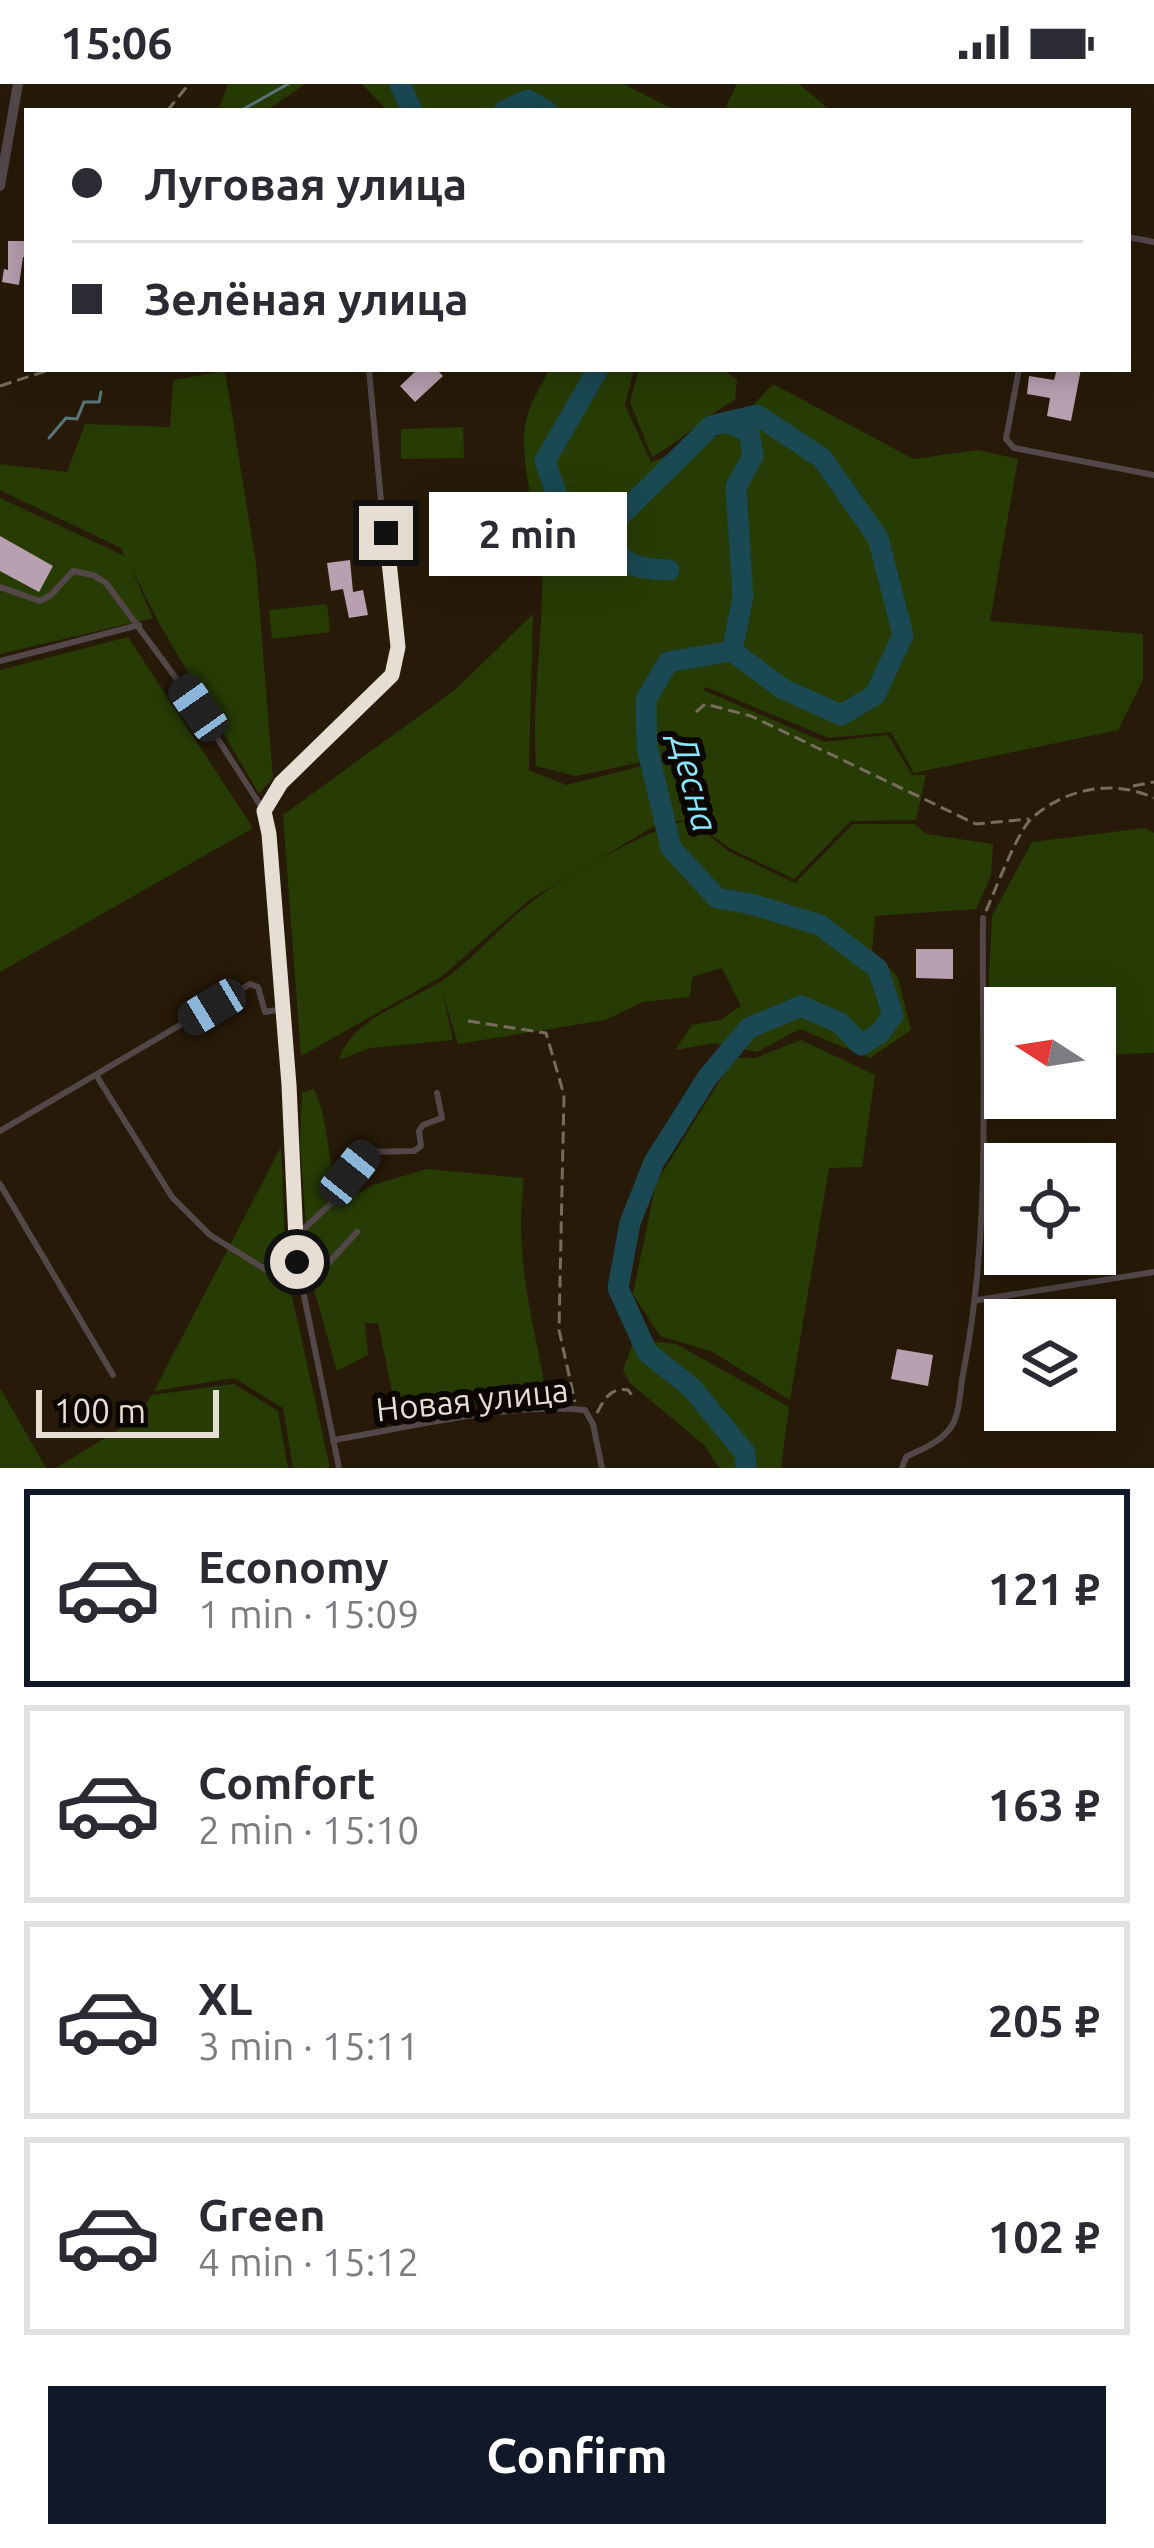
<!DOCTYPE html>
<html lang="en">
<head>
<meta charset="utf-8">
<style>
	:root { --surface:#fff; --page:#f7f7f7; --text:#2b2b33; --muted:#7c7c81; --line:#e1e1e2; --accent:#111827 }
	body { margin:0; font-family:Ubuntu,sans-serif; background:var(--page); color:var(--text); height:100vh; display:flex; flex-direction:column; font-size:45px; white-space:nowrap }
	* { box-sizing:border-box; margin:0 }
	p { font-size:39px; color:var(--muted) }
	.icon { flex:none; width:66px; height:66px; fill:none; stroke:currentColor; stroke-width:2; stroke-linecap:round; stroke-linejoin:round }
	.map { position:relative; height:1384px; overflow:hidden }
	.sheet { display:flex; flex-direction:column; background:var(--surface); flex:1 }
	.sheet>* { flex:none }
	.top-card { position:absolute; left:24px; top:24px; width:1107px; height:264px; border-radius:0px; box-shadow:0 6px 30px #0003; display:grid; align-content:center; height:264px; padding:0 48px; background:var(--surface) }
	.needle { width:78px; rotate:282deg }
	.controls { position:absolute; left:984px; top:903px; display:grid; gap:24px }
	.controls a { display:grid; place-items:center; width:132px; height:132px; border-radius:0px; background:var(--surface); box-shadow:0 6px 30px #0003; font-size:60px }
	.scale { position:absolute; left:36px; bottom:30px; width:183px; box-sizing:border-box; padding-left:12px; border:6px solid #e7ded3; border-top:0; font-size:33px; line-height:42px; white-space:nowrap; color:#e7ded3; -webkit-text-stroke:9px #0b0602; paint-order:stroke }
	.end { position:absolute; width:54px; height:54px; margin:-27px; border:15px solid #e7ded3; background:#111; box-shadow:0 0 0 6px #111 }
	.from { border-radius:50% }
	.bubble { position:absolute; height:84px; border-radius:0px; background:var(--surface); box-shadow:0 6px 30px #0003; font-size:39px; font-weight:700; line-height:84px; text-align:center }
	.car { position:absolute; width:36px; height:72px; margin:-36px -18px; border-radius:15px; box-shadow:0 0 9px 3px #0007; background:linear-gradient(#222 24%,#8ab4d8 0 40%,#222 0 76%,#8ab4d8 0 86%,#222 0) }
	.top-card b { display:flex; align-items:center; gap:42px; height:114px; font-size:45px }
	.top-card b+b { border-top:3px solid var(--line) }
	.top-card i { width:30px; height:30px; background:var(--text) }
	ul { padding:21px 0 0; list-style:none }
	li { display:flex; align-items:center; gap:36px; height:198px; margin:0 24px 18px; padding:0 24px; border:6px solid var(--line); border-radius:0px }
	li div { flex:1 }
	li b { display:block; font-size:45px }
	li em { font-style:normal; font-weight:700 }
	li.current { border-color:var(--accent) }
	li>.icon { width:108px; height:108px; stroke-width:1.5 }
	.action { display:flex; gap:24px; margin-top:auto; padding:24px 48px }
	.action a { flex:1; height:138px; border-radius:0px; background:var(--accent); color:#fff; font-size:48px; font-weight:700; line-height:138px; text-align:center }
	.status { display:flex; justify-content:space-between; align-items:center; height:84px; padding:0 60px; background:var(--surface); direction:ltr }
	.status svg { height:33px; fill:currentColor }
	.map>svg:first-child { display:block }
	.green { fill:#273c05 }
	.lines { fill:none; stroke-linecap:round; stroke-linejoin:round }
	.stream { stroke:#587679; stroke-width:3 }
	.river { stroke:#1a4953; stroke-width:21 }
	.building { fill:#b8a0b0 }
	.path { stroke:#776c5d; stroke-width:3; stroke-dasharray:12 6; stroke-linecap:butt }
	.service { stroke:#534749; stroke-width:6 }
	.minor { stroke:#534749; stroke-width:10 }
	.route { stroke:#e7ded3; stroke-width:15 }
	.labels { text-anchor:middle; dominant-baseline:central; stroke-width:12; stroke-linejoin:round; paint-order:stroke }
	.street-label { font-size:33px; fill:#e7ded3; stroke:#0b0602 }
	.water-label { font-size:36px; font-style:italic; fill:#87e6fc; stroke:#0b0602 }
</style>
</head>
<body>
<div class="status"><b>15:06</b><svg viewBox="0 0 49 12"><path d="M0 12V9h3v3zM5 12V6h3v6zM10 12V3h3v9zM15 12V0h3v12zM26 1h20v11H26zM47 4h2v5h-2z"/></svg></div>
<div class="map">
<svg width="1154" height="1384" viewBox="0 0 1154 1384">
	<rect width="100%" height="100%" fill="#271a08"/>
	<!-- green -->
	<g class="green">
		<path d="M228,0H305L266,27H225L220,23Z"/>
		<path d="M362,0H623L677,27H388Z"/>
		<path d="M737,0H799L831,27H724Z"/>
		<path d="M549,285H634L625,321L651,378L728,348L773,300L914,375L978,366L1018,375L990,537L1143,550V596L1118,646L914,689L891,648L829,654L706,603L703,606L824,658L888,651L912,691H926L916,736L851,737L794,795L731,765L689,735L728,767L795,799L853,740H915L926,750L993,760L991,792L976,825L875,832L872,866L898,893L911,946L870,974L800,945L757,968L715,959L675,966L692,941L720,936L741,922L722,884L692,893L690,913L643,918L605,936L458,960L442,907L453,956L370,964L339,976C353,931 413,918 446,894C476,872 501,842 530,819C571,788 638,751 687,736L673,737L656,675L576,692L536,682C531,616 544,552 542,486C541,441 517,379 526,337C529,320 542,301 549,285Z"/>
		<path d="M639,285H723L737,296L735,316C704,332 683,356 652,373L630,318Z"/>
		<path d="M225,287L256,480L273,694L259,710L159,539L129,479L153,534L0,570V414L125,472L121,464L0,406V380L67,388L85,340L170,343L173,296Z"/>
		<path d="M463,343L464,374L401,375V345Z"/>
		<path d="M327,520L330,548L272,555L269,526Z"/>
		<path d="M533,530L529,686L566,701L646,681L658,740L529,816L441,893L301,972L283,731L455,606Z"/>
		<path d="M128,553L253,744L0,888V586Z"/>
		<path d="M1145,744L1154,749V969L1095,971V924H1005L1003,974L986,956L992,832L1032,758Z"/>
		<path d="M801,956L875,991L862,1083L829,1084L790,1316L711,1267L660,1252L633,1210L656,1099L734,974H755Z"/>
		<path d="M314,1005C332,1042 324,1083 345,1117L373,1101L427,1085L524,1094C514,1175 532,1230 546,1308L397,1331L378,1239H365L368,1271L337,1287L309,1187L300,1058L302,1009Z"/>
		<path d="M281,1063L286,1185L330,1384H293L283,1324L234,1294L154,1307Z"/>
		<path d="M660,1258L676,1260L789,1323L781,1384H719L704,1361L630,1299L623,1286L632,1262Z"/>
		<path d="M234,1300L278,1327L288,1384H56L139,1333L151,1311Z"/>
		<path d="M0,1304L46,1384H47H0Z"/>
	</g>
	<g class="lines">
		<!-- stream -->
		<g class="stream">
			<path d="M240,27L288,0"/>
			<path d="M49,354L66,334L77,335L84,318H99L101,308"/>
		</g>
		<!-- river -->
		<g class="river">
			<path d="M400,0L412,27"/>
			<path d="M504,27L528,16L547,27"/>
			<path d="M598,285L545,377L560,421L582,446L613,439L711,342L757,331L822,374L878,454L903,551L875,611L841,631L783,605L732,567L668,578L646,616L647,663L671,764L717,814L751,820L820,841L878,885L893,931L880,949L861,961L840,939L801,922L749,944L707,994L654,1078L630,1139L618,1204L647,1268L692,1304L745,1369L746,1384"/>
			<path d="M728,338L749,348L753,372L736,403L743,513L732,567"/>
			<path d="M603,441C620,480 628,484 669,486"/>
		</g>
	</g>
	<!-- building -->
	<g class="building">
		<path d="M8,157H27V173H23L19,201L2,198L4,185L8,186Z"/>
		<path d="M418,285H436L443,292L415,318L400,302Z"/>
		<path d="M1057,285H1081L1071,337L1047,332L1050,314L1027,310L1029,292L1054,296Z"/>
		<path d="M0,452L53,482L39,508L0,487Z"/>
		<path d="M350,476L353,508L363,506L368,531L349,534L343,505L331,507L327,479Z"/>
		<path d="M916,865H953V895L916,894Z"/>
		<path d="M897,1265L933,1271L928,1302L891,1295Z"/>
	</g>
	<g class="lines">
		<!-- path -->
		<g class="path">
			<path d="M167,27L189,0"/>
			<path d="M0,302L52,285"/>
			<path d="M696,628L705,620L751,632L976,740L1029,735"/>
			<path d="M1133,702L1154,698"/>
			<path d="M986,827C995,807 1018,746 1032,734C1066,704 1114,695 1154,714"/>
			<path d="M468,937L546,949L564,1011L559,1246L575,1318"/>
			<path d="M597,1329C604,1315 611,1303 628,1306L634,1314"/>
		</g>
		<!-- service -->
		<g class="service">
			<path d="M1128,153L1154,158"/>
			<path d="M1019,285L1006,355L1014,364L1154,391"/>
			<path d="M0,503L40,517L51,511L73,487L93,491L106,499L198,624L264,727"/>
			<path d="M0,577L139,541"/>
			<path d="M96,991L172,1113L210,1151L302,1208L357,1148"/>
			<path d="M0,1047L250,900L258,903L265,928L283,925"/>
			<path d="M0,1100L113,1291"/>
			<path d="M296,1152L337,1114L350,1089L367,1068L414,1067L421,1062L419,1047L423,1041L442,1034L437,1009"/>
			<path d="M978,1216L1154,1188"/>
			<path d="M333,1356C412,1343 505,1319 585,1326L593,1340L602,1384"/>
			<path d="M339,1384L297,1177L289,1001L269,750L264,727L281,699L387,599L396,582L369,285"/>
			<path d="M902,1384L906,1373C922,1365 941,1358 951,1343C960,1330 960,1305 963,1290C993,1139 981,986 983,834"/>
		</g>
		<!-- minor -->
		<path class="minor" d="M0,102L18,0"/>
	</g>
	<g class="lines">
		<!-- route -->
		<path class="route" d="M297,1178L289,1001L269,750L264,727L281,699L392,591L398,563L386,449"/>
	</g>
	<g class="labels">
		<!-- street labels -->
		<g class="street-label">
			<text transform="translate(472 1315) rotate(-6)">Новая улица</text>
		</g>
		<!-- water labels -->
		<g class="water-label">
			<text transform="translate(695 699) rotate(76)">Десна</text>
		</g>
	</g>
</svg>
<div class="controls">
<a><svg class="needle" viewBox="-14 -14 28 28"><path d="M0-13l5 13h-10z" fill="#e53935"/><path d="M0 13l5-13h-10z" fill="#7c7c81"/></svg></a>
<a><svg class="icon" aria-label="locate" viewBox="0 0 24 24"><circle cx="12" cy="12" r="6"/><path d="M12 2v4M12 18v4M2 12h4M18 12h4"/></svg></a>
<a><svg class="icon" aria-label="layers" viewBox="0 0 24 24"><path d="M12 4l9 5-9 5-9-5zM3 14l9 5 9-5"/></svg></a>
</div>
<div class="scale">100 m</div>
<i class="end from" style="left:297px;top:1178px"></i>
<i class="end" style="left:386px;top:449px"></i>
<div class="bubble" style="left:429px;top:408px;width:198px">2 min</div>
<i class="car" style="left:198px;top:624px;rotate:325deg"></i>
<i class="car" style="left:212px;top:923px;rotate:239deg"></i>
<i class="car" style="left:350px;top:1089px;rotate:39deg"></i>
<div class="top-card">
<b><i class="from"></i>Луговая улица</b>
<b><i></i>Зелёная улица</b>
</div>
</div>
<section class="sheet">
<ul>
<li class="current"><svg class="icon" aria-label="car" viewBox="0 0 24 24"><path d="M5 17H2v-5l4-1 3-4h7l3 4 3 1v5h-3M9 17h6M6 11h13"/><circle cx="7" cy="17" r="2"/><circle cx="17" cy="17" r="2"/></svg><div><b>Economy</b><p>1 min · 15:09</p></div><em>121 ₽</em></li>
<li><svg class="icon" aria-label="car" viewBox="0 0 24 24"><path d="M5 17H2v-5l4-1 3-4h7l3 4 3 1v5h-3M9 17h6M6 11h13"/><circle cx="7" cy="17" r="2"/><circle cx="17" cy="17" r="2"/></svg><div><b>Comfort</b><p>2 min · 15:10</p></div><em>163 ₽</em></li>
<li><svg class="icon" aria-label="car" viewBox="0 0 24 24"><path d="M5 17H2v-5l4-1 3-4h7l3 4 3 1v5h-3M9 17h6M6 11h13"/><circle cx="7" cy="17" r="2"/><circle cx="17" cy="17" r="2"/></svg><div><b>XL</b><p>3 min · 15:11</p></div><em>205 ₽</em></li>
<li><svg class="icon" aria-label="car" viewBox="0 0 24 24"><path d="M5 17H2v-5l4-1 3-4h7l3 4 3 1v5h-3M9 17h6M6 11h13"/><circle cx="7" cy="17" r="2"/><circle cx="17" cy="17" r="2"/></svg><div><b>Green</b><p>4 min · 15:12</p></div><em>102 ₽</em></li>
</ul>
<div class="action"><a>Confirm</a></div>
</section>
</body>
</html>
